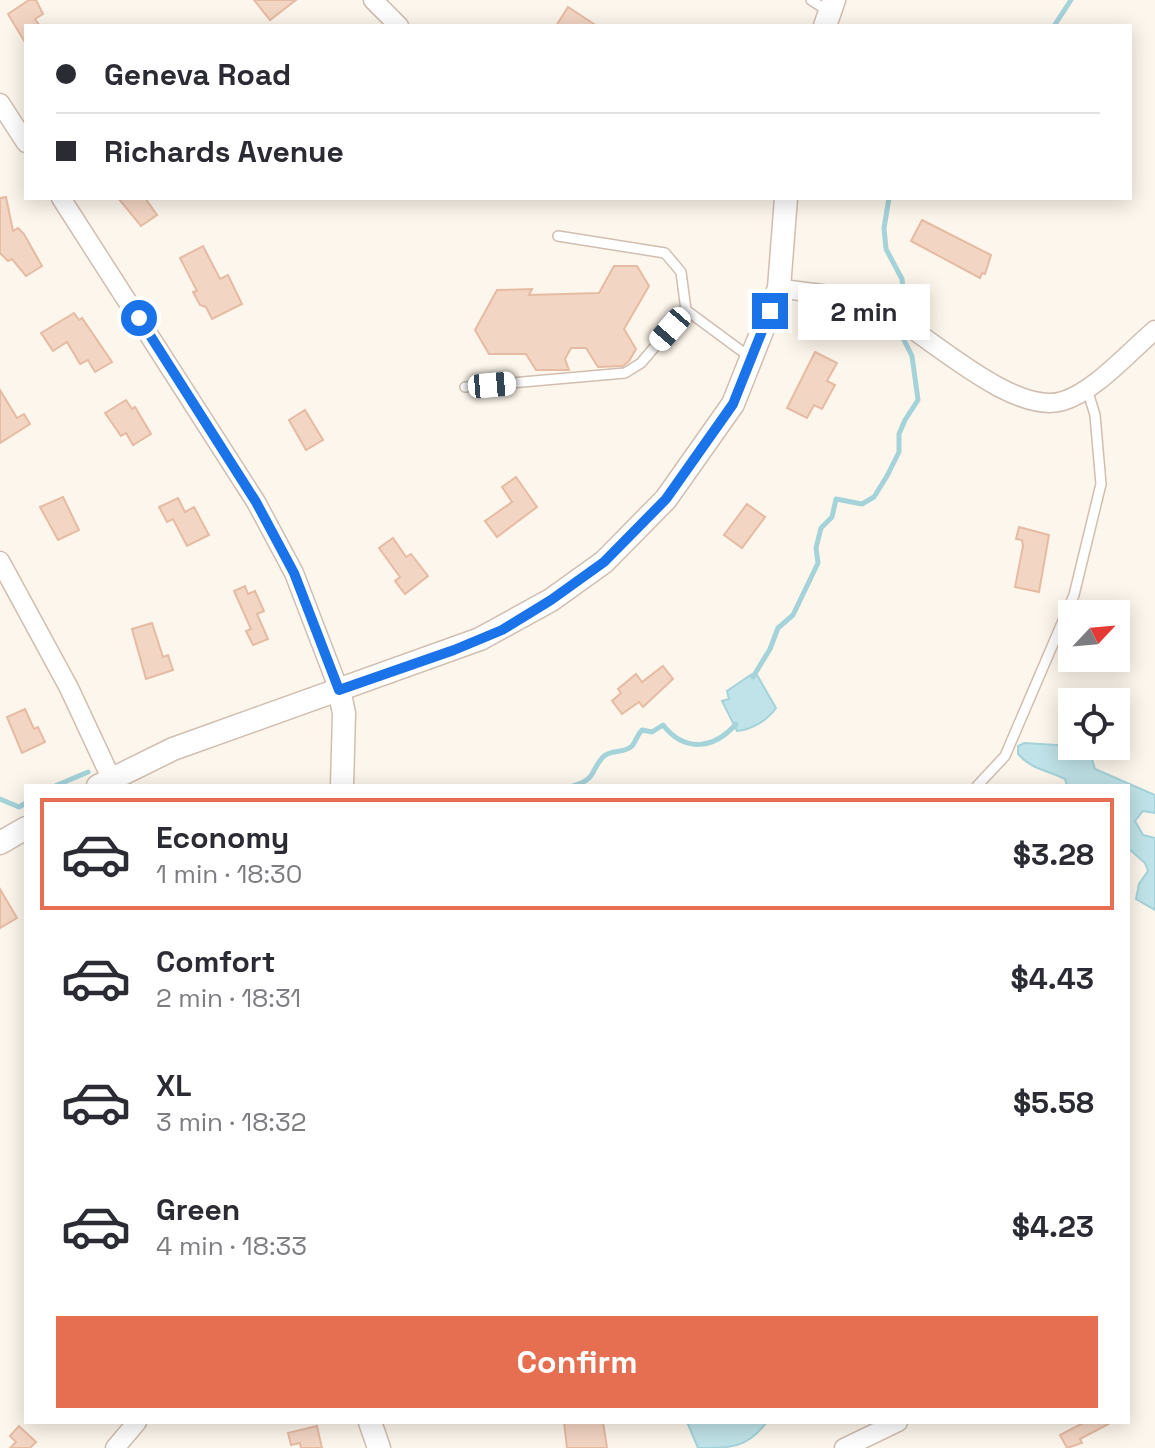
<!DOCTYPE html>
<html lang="en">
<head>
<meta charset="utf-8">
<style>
	:root { --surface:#fff; --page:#f2f2f3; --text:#2b2b33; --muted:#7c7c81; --line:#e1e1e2; --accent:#e76f51 }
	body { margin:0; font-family:"Space Grotesk",sans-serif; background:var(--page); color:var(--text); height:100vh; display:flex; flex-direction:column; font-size:30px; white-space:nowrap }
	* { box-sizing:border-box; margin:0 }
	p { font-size:26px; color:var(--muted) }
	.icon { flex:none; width:44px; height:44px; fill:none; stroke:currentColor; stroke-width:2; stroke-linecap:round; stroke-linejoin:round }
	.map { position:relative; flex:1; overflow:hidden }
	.details { position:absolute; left:24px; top:784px; width:1106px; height:640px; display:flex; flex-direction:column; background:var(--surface); border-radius:0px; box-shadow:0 4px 20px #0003 }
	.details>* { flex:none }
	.guide { position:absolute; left:24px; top:24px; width:1108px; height:176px; border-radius:0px; box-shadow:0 4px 20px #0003; display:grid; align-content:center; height:176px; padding:0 32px; background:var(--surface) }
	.needle { width:52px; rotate:64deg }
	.tools { position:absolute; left:1058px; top:600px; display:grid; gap:16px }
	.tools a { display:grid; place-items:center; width:72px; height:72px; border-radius:0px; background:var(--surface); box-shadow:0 4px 20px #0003; font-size:40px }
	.end { position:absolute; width:36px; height:36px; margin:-18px; border:10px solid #1a73e8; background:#fff; box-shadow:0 0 0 4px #fff }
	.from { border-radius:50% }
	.bubble { position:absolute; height:56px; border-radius:0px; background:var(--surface); box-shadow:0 4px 20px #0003; font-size:26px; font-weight:800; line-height:56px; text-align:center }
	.car { position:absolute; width:24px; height:48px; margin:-24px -12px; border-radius:10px; box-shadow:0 0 6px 2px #0007; background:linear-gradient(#fff 24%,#345 0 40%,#fff 0 76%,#345 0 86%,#fff 0) }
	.guide b { display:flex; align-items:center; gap:28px; height:76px; font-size:30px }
	.guide b+b { border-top:2px solid var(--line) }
	.guide i { width:20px; height:20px; background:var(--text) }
	ul { padding:14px 0 0; list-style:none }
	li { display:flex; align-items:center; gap:24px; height:112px; margin:0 16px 12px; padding:0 16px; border:4px solid transparent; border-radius:0px }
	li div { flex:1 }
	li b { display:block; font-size:30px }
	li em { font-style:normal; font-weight:800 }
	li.active { border-color:var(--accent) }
	li>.icon { width:72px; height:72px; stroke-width:1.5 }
	.primary-button { display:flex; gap:16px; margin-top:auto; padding:16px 32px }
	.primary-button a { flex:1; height:92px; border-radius:0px; background:var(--accent); color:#fff; font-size:32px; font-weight:800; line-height:92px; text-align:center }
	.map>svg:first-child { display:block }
	.water { fill:#bfe3e8; stroke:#a5d3da; stroke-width:2 }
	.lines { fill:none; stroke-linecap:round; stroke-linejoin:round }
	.stream { stroke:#a5d3da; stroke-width:5 }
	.building { fill:#f3d5c3; stroke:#e6bba3; stroke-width:2 }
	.service-casing { stroke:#d1beb0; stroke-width:12 }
	.minor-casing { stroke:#d1beb0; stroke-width:21 }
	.tertiary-casing { stroke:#d1beb0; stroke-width:25 }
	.service { stroke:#fff; stroke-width:9 }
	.minor { stroke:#fff; stroke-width:18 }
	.tertiary { stroke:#fff; stroke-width:22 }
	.route { stroke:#1a73e8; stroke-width:10 }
</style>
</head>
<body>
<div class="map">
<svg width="1155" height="1448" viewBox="0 0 1155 1448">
	<rect width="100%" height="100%" fill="#fdf6ec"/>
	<!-- water -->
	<g class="water">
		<path d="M752,674L757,675L776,708C768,720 751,730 737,731L722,701L729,699L727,691Z"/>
		<path d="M1024,743L1088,747L1095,769L1155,795V813L1143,811L1135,821L1143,835L1155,838V910L1136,899L1139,884L1148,871L1145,863L1128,848V786H1067L1065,779C1048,770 1032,770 1018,754V746Z"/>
		<path d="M687,1422H767C747,1448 732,1448 698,1448Z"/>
	</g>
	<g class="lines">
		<!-- stream -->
		<g class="stream">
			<path d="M1054,26L1071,0"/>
			<path d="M889,198L884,228L886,249L902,279L907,320"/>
			<path d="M753,677L770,649L778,628L793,615L818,563L816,548L821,528L832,517L836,499L862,504L874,497L887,476L899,452V434L905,420L918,400L912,356L901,334"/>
			<path d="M55,786L88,772"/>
			<path d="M573,786C597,779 590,771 603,757C610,749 624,754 632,746C636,741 637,735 642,730L652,732L663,725C685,753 714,749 736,724"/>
			<path d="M0,799L19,807L26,803"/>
		</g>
	</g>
	<!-- building -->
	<g class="building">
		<path d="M29,0H36L43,14L35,19L40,26H26V44L8,14Z"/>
		<path d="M254,0H296L270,20Z"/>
		<path d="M568,7L597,26H556Z"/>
		<path d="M6,197L13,231L18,228L24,234L42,266L26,276L12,259L8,261L0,253V198Z"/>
		<path d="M118,198H145L157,215L141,226Z"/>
		<path d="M922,220L991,255L985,274L982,273L980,278L911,241Z"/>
		<path d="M203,246L220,279L228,275L242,304L212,319L206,307L200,305L193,292L197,291L180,258Z"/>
		<path d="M614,266H637L649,286L624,329L636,349L629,361L623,366L598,367L586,348H571L565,359L569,370H536L526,354H489L475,330L497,290L532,289L529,295L599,293Z"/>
		<path d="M74,313L79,320L82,318L112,362L95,372L88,360L80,364L67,342L53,351L41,333Z"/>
		<path d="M815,352L837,363L827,381L835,385L822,409L814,405L807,418L787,408Z"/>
		<path d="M0,390L17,418L24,414L30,424L0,443Z"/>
		<path d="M126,400L132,409L135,407L151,434L133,445L126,433L121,436L105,413Z"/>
		<path d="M305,410L323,440L306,450L289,420Z"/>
		<path d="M516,477L537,507L497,537L485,521L512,502L502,487Z"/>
		<path d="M63,497L79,530L58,540L40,507Z"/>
		<path d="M178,498L185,512L194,507L209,535L187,546L173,519L167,522L159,507Z"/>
		<path d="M747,504L765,517L742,548L724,535Z"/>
		<path d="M1019,527L1049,535L1039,592L1015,587L1023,546L1022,540L1016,539Z"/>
		<path d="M393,538L406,557L411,554L428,576L405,594L395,581L400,577L379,548Z"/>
		<path d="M245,586L248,594L255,591L264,611L257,614L268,639L253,645L246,631L251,629L234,591Z"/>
		<path d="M152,623L163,657L168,655L173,670L146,679L132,629Z"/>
		<path d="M663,666L673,679L643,707L639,702L622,714L612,701L621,693L618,689L636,674L642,682Z"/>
		<path d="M25,709L34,729L38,727L45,742L22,753L7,717Z"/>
		<path d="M0,889L17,918L0,928Z"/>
		<path d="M564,1422H603L607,1448H567Z"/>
		<path d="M1085,1422H1112L1080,1439L1082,1443L1067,1448L1060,1435Z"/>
		<path d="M19,1426L36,1442L30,1448H10L16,1442L10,1436Z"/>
		<path d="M317,1426L322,1448H301L300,1443L291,1445L288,1433Z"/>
	</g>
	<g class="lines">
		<!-- service casing -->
		<g class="service-casing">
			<g id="service">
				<path d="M811,0L828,11"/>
				<path d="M558,236L665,253L681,272L686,310"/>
				<path d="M465,387L625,373L641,363L686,310L751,358"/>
				<path d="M977,786L1005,756L1074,595L1101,484L1095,415L1087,389"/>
			</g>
		</g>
		<!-- minor casing -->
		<g class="minor-casing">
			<g id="minor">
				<path d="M373,0L399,26"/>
				<path d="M0,103L26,143"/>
				<path d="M61,198L256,502L294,573L339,690"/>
				<path d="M779,288C811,294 852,294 881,309C924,331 1012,417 1063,401C1094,392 1130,351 1155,330"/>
				<path d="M0,561L69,688L111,778"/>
				<path d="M115,1448L137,1422"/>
				<path d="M844,1448L898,1422"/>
			</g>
		</g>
		<!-- tertiary casing -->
		<g class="tertiary-casing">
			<g id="tertiary">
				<path d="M825,26L834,0"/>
				<path d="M339,690L344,713L342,786"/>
				<path d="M98,786L173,749L480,639L551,600L604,562L666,499L733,404L779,288L786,198"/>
				<path d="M0,843L26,828"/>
				<path d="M370,1422L379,1448"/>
			</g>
		</g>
		<!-- service -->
		<use href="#service" class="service"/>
		<!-- minor -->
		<use href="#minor" class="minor"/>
		<!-- tertiary -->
		<use href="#tertiary" class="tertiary"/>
	</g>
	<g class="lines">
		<!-- route -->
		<path class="route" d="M139,318L256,502L294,573L339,690L454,650L502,630L551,600L604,562L666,499L733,404L770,311"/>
	</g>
</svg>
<div class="tools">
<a><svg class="needle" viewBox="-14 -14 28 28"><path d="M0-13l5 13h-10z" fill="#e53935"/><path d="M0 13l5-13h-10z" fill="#7c7c81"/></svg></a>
<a><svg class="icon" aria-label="locate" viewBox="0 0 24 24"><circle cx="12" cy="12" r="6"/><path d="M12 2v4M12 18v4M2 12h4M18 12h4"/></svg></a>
</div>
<i class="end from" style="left:139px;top:318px"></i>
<i class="end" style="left:770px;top:311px"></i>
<div class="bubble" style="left:798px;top:284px;width:132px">2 min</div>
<i class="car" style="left:670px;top:329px;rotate:221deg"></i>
<i class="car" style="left:492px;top:385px;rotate:85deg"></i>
<div class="guide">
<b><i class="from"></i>Geneva Road</b>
<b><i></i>Richards Avenue</b>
</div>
<section class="details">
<ul>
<li class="active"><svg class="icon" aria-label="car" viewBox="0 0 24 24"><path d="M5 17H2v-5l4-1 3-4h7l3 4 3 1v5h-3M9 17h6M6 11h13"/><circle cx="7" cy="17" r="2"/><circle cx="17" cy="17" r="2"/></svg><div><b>Economy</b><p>1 min · 18:30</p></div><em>$3.28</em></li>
<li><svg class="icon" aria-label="car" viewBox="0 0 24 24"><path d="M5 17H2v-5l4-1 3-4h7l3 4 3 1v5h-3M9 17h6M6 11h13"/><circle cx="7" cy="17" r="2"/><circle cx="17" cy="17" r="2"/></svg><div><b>Comfort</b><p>2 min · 18:31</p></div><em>$4.43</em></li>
<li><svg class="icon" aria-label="car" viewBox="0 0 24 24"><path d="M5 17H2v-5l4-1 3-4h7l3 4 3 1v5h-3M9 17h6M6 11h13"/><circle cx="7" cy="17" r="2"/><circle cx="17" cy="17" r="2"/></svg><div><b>XL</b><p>3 min · 18:32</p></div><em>$5.58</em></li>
<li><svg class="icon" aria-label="car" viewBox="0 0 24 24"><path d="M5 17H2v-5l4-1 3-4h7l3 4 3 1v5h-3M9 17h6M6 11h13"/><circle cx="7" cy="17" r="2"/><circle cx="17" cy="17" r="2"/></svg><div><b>Green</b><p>4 min · 18:33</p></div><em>$4.23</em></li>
</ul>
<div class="primary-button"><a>Confirm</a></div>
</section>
</div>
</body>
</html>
